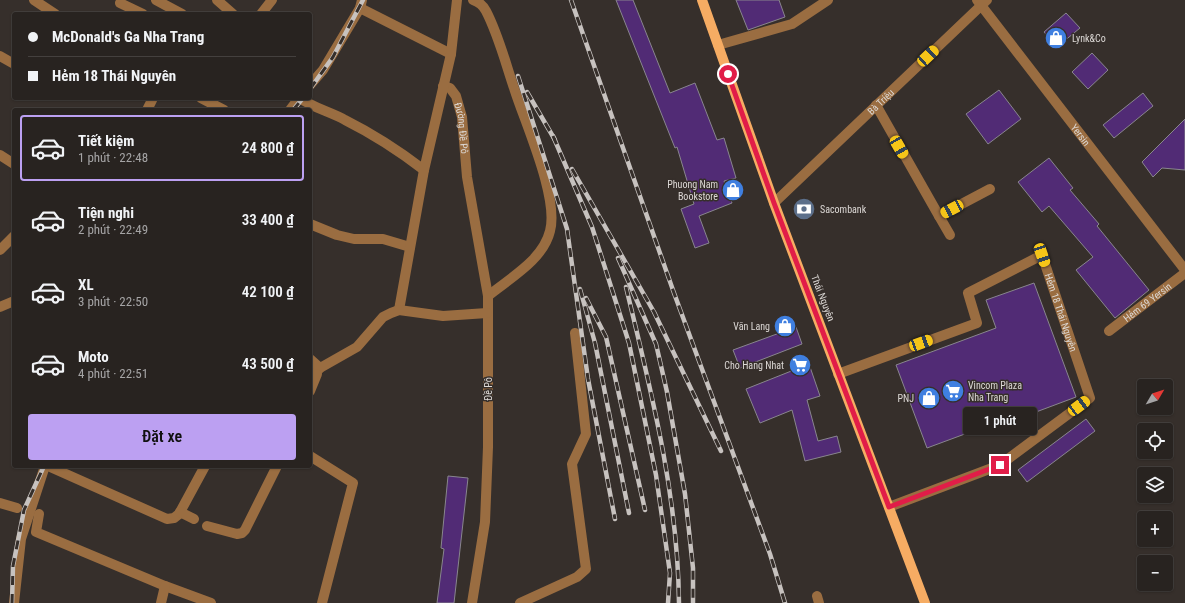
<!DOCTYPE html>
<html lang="vi">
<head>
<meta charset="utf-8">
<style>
	:root { --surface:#282320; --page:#342f2d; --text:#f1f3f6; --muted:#a5a4a5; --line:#44403e; --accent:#bca0f2 }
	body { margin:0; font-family:"Roboto Condensed",sans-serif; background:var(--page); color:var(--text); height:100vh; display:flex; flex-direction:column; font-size:15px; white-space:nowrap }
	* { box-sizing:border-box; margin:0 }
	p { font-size:13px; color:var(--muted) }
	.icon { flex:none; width:22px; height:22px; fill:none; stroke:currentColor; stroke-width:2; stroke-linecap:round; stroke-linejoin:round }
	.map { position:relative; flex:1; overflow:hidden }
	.details { position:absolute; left:12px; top:108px; width:300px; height:360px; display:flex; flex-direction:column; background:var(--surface); border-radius:4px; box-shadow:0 1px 3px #0004,0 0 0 1px var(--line) }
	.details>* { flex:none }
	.hud { position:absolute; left:12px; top:12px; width:300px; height:88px; border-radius:4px; box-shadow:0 1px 3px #0004,0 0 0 1px var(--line); display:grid; align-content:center; height:88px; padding:0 16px; background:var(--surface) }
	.needle { width:26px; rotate:51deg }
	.fabs { position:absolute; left:1137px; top:379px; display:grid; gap:8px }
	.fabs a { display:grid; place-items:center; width:36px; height:36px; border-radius:4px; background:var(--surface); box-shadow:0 1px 3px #0004,0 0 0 1px var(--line); font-size:20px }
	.end { position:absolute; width:18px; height:18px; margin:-9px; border:5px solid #e11d48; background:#fff; box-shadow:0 0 0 2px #fff }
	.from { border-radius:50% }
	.bubble { position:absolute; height:28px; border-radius:4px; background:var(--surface); box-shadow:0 1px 3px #0004,0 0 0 1px var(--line); font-size:13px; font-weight:600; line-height:28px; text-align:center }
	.car { position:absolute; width:12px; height:24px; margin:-12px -6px; border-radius:5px; box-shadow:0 0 3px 1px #0007; background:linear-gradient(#f5c518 24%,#345 0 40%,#f5c518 0 76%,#345 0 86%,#f5c518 0) }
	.hud b { display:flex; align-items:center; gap:14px; height:38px; font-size:15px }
	.hud b+b { border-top:1px solid var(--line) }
	.hud i { width:10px; height:10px; background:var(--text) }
	ul { padding:7px 0 0; list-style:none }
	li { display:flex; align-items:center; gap:12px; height:66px; margin:0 8px 6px; padding:0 8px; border:2px solid transparent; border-radius:4px }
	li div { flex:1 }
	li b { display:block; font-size:15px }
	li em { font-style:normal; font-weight:600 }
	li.on { border-color:var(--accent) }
	li>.icon { width:36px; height:36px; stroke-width:1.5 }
	.button { display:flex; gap:8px; margin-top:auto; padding:8px 16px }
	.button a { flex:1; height:46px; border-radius:4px; background:var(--accent); color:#111; font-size:16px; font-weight:600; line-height:46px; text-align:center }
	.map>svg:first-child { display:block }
	.building { fill:#512b75; stroke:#89868e }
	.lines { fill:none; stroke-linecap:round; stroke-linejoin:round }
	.minor { stroke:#9a6d41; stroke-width:10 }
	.major { stroke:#f6ac63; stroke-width:10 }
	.rail-casing { stroke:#c7c2bf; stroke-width:4.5 }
	.rail { stroke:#362f2b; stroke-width:3; stroke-dasharray:9; stroke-linecap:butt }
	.route { stroke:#e11d48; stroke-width:5 }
	.labels { text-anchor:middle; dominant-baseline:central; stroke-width:3; stroke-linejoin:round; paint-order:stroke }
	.poi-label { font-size:10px; fill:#ddd9d6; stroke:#362f2b; text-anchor:end }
	.street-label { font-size:10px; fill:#ddd9d6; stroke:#362f2b }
</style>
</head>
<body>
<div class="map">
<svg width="1185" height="603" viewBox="0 0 1185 603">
	<rect width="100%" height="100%" fill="#362f2b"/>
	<!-- building -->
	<g class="building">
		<path d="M616,0H633L670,93L695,83L717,140L724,138L736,178L724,181L732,203L699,216L709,243L695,248L681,209L694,204L677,147L675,148Z"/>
		<path d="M736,0H779L785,17L748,30Z"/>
		<path d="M1066,13L1080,28L1057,47L1044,32Z"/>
		<path d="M1092,53L1108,70L1088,89L1072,72Z"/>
		<path d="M999,90L1021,119L988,144L966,114Z"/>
		<path d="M1143,93L1153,106L1114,138L1103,125Z"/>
		<path d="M1185,119V170L1162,168L1153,177L1142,162Z"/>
		<path d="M1049,158L1073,188L1070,190L1099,224L1097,226L1149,290L1115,318L1076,270L1093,257L1049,206L1042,212L1018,182Z"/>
		<path d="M1034,283L1076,397L1028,415L1027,411L927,448L896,365L996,328L986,300Z"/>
		<path d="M796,327L802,344L740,368L733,350Z"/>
		<path d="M809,364L820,396L807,400L818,441L837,436L841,452L805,461L792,410L760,423L746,389Z"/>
		<path d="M1086,419L1095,431L1027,482L1018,470Z"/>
		<path d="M448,476L468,478L454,603H437L444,549L441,548Z"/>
	</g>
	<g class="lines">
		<!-- minor -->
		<g class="minor">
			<path d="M34,0L55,14"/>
			<path d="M156,0L182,14"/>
			<path d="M217,0L233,14"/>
			<path d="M473,0C479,2 483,5 486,11C499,36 506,65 515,91C526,125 559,198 550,231C543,260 510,278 488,296"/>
			<path id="s1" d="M977,0L1185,270"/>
			<path d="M120,3L143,14"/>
			<path d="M360,8L451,54"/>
			<path d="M261,14L272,0"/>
			<path d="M718,45L792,24L828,0"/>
			<path d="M0,56L14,64"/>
			<path d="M310,85L323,70L360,8L362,0"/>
			<path id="s2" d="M443,86L450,88L456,96L462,117L467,177L488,296V447L485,522L472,603"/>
			<path d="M201,98L224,110"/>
			<path d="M300,98C313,108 331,112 345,120C373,134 398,150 424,170"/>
			<path d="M876,105L939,216L990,189"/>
			<path d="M147,110L153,98"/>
			<path d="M290,110L299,98"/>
			<path d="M0,155L14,164"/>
			<path id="s3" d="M774,203L987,0"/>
			<path d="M939,216L950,235"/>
			<path d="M310,224L337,235L354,239H383L410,247"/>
			<path d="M0,250L14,236"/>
			<path d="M0,307L14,301"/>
			<path d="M399,310L424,170L451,54L457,0"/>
			<path id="s4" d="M1109,331L1185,273"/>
			<path d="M310,359L320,368"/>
			<path id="s5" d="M838,374L977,323L968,293L1042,255L1090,398L1000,465L889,507"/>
			<path d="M310,379L320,368L357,347L383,317L391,313L399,310L443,316L487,313"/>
			<path d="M310,391L317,374"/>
			<path d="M310,456L353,483L322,603"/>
			<path d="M48,466L167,519L174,518L179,514L205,466"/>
			<path d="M0,503L17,508"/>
			<path d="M180,512L194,519"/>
			<path d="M39,514L36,532L165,586L211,603"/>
			<path d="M207,526L237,534L242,533L245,530L277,466"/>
			<path d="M817,596L819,603"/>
			<path d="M14,603L21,539L45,466"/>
			<path d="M161,603L165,586"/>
			<path d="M520,603L577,577L586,569L572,464L586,434L575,333"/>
		</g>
		<!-- major -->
		<path class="major" d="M702,0L774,203L925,603"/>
		<!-- rail casing -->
		<g class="rail-casing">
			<g id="rail">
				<path d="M571,0L674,293L770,554L785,603"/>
				<path d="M518,76L567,229L588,379L615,519"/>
				<path d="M310,89L333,57L363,0"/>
				<path d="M527,92L555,140"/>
				<path d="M293,110L303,98"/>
				<path d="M553,136L592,227L629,343L656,475L670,573L668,603"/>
				<path d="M572,169L654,312L721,451"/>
				<path d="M618,258L656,344L667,392L685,494L693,568V603"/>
				<path d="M626,287C651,391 678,495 679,603"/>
				<path d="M580,289L595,343L629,513"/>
				<path d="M586,298L606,337L645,510"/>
				<path d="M12,603L13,566L24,510L44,466"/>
			</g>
		</g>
		<!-- rail -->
		<use href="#rail" class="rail"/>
	</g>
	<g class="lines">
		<!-- route -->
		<path class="route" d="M728,74L774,203L889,507L1000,465"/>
	</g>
	<!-- icons -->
	<defs>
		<g id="shop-disc" transform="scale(1.15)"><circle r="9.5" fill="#3f7fe0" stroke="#362f2b"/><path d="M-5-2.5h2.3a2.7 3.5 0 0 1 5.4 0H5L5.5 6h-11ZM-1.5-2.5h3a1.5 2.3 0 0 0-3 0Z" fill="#fff"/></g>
		<g id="bank-disc" transform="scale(1.15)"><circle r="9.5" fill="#5c6f8a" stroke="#362f2b"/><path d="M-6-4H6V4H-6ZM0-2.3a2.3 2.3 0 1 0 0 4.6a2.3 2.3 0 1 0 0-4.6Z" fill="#fff"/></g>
		<g id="supermarket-disc" transform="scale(1.15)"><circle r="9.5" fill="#3f7fe0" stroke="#362f2b"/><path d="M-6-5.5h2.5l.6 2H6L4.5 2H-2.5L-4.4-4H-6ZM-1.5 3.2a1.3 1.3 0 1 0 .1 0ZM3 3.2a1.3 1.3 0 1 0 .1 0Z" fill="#fff"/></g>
	</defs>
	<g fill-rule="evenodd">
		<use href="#shop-disc" x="1056" y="38"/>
		<use href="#shop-disc" x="733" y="190"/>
		<use href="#bank-disc" x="804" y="209"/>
		<use href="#shop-disc" x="785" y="326"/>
		<use href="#supermarket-disc" x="800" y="365"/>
		<use href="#supermarket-disc" x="953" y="391"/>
		<use href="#shop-disc" x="929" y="398"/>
	</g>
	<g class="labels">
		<!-- poi labels -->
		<g class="poi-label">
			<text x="1072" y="38" text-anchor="start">Lynk&amp;Co</text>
			<text x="718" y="184">Phuong Nam<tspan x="718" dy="12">Bookstore</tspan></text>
			<text x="820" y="209" text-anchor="start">Sacombank</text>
			<text x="770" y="326">Văn Lang</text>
			<text x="784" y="365">Cho Hang Nhat</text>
			<text x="968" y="385" text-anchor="start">Vincom Plaza<tspan x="968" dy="12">Nha Trang</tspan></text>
			<text x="914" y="398">PNJ</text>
		</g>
		<!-- street labels -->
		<g class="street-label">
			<text stroke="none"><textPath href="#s3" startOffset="147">Bà Triệu</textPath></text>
			<text stroke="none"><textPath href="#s2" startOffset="50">Đường Đề Pô</textPath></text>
			<text stroke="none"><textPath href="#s1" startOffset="170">Yersin</textPath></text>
			<text transform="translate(823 298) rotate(69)">Thái Nguyên</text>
			<text stroke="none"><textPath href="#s4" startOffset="48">Hẻm 69 Yersin</textPath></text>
			<text stroke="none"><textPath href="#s5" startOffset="323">Hẻm 18 Thái Nguyên</textPath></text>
			<text transform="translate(488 389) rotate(-90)">Đề Pô</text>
		</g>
	</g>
</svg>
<div class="fabs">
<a><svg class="needle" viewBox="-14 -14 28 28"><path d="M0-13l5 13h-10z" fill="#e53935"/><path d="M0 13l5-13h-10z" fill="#a5a4a5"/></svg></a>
<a><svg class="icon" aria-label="locate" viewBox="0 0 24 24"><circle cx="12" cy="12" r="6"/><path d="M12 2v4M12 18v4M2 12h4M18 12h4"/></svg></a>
<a><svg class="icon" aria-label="layers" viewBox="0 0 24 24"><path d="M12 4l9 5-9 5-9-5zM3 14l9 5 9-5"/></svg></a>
<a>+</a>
<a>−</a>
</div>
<i class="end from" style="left:728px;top:74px"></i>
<i class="end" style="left:1000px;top:465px"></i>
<div class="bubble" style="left:963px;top:407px;width:74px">1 phút</div>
<i class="car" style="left:928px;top:56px;rotate:47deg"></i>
<i class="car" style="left:899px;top:147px;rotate:150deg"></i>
<i class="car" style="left:952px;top:209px;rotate:242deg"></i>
<i class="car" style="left:1042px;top:255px;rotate:161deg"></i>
<i class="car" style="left:921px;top:343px;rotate:70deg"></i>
<i class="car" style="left:1079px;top:406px;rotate:53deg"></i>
<div class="hud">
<b><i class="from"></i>McDonald's Ga Nha Trang</b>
<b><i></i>Hẻm 18 Thái Nguyên</b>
</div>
<section class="details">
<ul>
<li class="on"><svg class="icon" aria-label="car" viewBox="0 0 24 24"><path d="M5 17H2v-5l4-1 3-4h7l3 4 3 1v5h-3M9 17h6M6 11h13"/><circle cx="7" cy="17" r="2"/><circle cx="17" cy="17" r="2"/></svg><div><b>Tiết kiệm</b><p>1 phút · 22:48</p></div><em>24 800 ₫</em></li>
<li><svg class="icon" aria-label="car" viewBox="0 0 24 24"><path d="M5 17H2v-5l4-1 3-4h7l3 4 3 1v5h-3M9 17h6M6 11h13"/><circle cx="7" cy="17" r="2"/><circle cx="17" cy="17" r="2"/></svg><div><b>Tiện nghi</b><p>2 phút · 22:49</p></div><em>33 400 ₫</em></li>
<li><svg class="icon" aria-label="car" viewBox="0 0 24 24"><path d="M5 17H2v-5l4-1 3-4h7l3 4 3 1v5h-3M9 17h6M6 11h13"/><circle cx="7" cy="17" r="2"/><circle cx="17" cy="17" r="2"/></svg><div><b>XL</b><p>3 phút · 22:50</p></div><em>42 100 ₫</em></li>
<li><svg class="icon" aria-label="car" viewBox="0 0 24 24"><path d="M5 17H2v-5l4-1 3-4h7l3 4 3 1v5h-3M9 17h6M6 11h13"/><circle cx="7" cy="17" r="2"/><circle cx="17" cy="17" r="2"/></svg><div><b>Moto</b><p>4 phút · 22:51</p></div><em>43 500 ₫</em></li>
</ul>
<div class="button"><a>Đặt xe</a></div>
</section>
</div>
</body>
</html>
